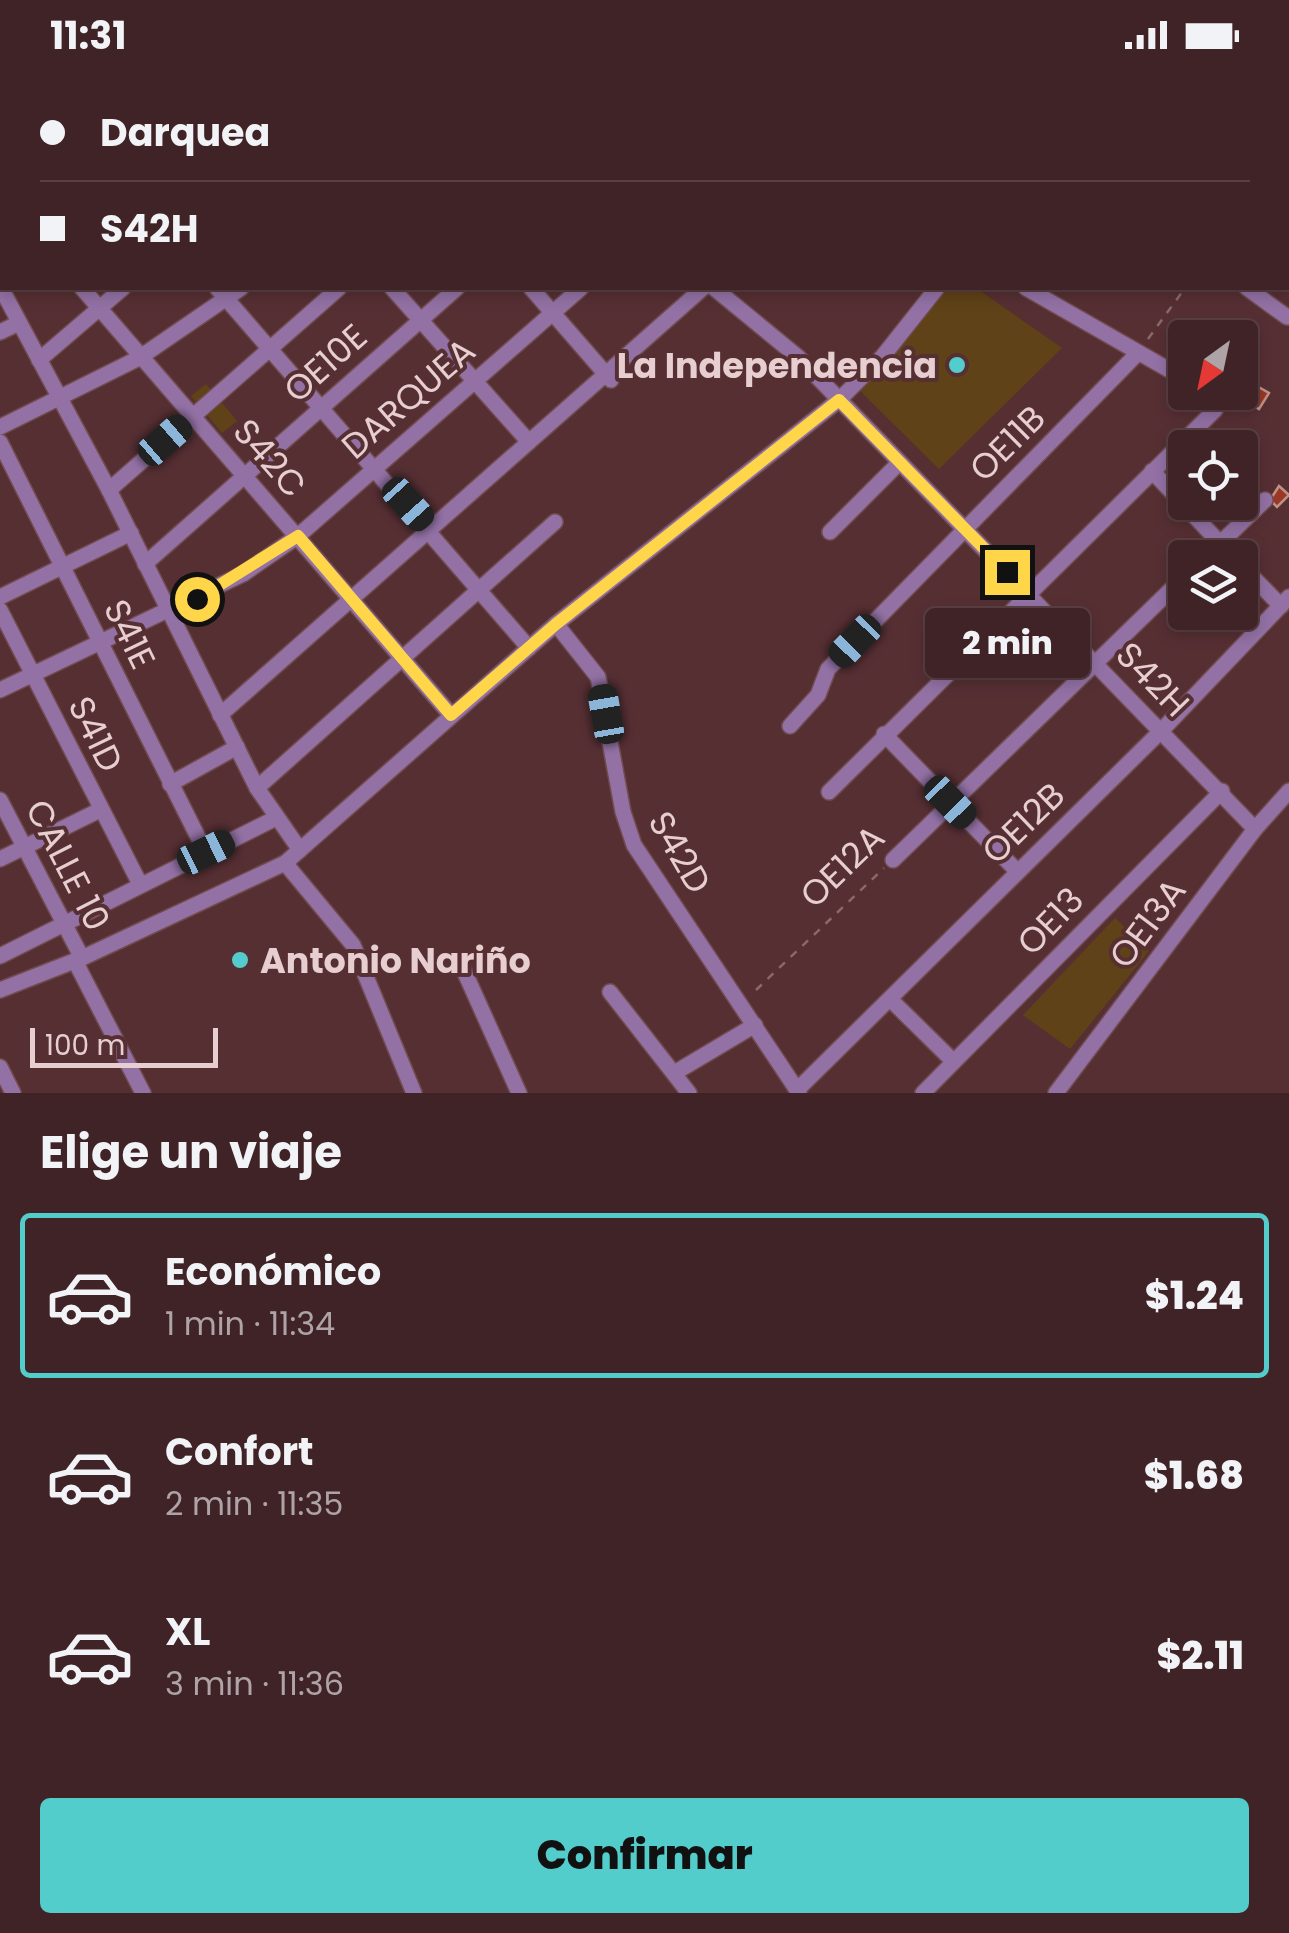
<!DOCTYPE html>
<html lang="es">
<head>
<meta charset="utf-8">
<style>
	:root { --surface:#402326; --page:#472b2e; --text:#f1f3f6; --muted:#aea4a7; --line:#594043; --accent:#53cdcb }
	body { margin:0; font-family:Poppins,sans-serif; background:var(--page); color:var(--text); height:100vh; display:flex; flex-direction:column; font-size:38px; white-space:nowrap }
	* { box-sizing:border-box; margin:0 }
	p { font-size:32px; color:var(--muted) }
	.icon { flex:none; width:55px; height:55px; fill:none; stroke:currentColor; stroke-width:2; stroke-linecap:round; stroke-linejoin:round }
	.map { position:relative; height:1023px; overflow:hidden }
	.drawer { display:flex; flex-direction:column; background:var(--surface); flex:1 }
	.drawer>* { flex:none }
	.top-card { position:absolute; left:0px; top:0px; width:1290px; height:220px; box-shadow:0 5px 15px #0003,0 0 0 2px var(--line); display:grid; align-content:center; height:220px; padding:0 40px; background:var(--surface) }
	.needle { width:65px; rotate:213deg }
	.fabs { position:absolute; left:1168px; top:250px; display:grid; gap:20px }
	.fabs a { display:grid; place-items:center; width:90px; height:90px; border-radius:10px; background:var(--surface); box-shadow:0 5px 15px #0003,0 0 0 2px var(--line); font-size:50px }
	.scale { position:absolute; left:30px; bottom:25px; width:188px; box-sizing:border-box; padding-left:10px; border:5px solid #e7ced0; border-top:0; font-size:28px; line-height:35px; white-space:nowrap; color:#e7ced0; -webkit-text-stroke:8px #562f33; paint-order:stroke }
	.end { position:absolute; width:45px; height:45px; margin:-22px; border:12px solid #ffd54a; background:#111; box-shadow:0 0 0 5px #111 }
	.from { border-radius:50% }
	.bubble { position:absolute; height:70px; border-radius:10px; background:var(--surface); box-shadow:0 5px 15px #0003,0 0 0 2px var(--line); font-size:32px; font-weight:800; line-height:70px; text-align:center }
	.car { position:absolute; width:30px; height:60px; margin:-30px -15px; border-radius:12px; box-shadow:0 0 8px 2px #0007; background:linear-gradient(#222 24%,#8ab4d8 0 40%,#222 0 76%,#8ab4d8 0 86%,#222 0) }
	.top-card b { display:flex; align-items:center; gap:35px; height:95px; font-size:38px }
	.top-card b+b { border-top:2px solid var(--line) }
	.top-card i { width:25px; height:25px; background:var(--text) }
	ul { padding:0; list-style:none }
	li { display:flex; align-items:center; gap:30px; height:165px; margin:0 20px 15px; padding:0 20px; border:5px solid transparent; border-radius:10px }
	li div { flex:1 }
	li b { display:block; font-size:38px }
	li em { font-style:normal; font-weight:800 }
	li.active { border-color:var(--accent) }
	li>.icon { width:90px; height:90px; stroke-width:1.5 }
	h2 { padding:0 40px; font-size:45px; line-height:120px }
	.cta { display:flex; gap:20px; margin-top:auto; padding:20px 40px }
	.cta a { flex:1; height:115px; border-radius:10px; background:var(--accent); color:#111; font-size:40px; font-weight:800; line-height:115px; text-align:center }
	.status { display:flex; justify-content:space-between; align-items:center; height:70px; padding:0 50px; background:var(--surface); direction:ltr }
	.status svg { height:28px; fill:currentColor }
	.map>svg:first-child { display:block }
	.green { fill:#5f4217 }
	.building { fill:#993824; stroke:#bf9288; stroke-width:2.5 }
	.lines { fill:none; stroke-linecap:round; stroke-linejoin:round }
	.minor-casing { stroke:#704c4f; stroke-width:18 }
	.path { stroke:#8a686b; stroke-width:2.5; stroke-dasharray:8 8; stroke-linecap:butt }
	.minor { stroke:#9371a5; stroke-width:15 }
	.route { stroke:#ffd54a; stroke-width:12 }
	.poi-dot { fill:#53cdcb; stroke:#562f33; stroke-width:4 }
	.labels { text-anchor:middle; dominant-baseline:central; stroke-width:8; stroke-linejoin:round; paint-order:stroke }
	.street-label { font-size:35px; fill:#e7ced0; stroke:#562f33 }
	.poi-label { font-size:35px; font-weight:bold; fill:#e7ced0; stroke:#562f33; text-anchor:end }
</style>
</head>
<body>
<div class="status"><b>11:31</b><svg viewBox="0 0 49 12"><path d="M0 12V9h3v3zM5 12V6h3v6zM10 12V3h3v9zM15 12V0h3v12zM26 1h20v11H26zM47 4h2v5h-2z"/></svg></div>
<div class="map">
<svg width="1289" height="1023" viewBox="0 0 1289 1023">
	<rect width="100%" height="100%" fill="#562f33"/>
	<!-- green -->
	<g class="green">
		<path d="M946,218H976L1062,278L939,399L852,313Z"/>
		<path d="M206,314L237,351L222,363L191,326Z"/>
		<path d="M1115,848L1149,881L1070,979L1023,945Z"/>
	</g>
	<!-- building -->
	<g class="building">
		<path d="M1255,315L1269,323L1259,339L1245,331Z"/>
		<path d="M1279,416L1289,425L1277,437L1270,430Z"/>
	</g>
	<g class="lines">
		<!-- minor casing -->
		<g class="minor-casing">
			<g id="minor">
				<path d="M198,0L200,2"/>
				<path d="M341,0L344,2"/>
				<path d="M520,0L522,2"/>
				<path d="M654,0L656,2"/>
				<path d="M1069,0L1070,2"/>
				<path d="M115,2L118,0"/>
				<path d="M248,2L251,0"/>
				<path d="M372,2L374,0"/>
				<path d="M488,2L491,0"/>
				<path d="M585,2L588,0"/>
				<path d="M703,2L706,0"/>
				<path d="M0,92L2,91"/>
				<path d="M0,119L2,122"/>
				<path d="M0,216L109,420L257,718L300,780"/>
				<path d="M82,218L451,645"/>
				<path d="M217,218L529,578"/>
				<path d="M392,218L529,372"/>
				<path d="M531,218L611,310"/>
				<path d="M714,218L798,287L1255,759"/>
				<path d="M1026,218L1185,309"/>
				<path d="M1247,218L1287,247"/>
				<path d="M0,262L19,253"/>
				<path d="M39,290L123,218"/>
				<path d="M0,357L139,288L241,218"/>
				<path d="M0,372L206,783"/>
				<path d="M1152,401L1234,488"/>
				<path d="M109,420L339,218"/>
				<path d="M830,462L899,393"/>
				<path d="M1205,488L1265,430"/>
				<path d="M145,494L457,218"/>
				<path d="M1240,494L1281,536"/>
				<path d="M0,527L131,463"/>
				<path d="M0,540L140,814"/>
				<path d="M556,554L598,607L623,742L634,775L799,1023"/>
				<path d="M0,620L243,504L298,466L581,218"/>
				<path d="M220,645L703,218"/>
				<path d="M790,656L818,625L828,599L1137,284"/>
				<path d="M884,664L1016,800"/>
				<path d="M170,714L237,677"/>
				<path d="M257,718L555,452"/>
				<path d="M829,722L1215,340L1219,332L1210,322"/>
				<path d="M0,730L82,888"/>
				<path d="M0,789L100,740"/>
				<path d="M893,790L1185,506"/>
				<path d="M285,793L353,875L414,1023"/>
				<path d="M0,886L276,748"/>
				<path d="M75,891L143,1023"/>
				<path d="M461,894L519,1023"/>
				<path d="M0,920L82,888L285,793L556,554L839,330L883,286L937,218"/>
				<path d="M610,922L689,1023"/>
				<path d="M891,930L953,991"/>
				<path d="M0,997L13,1023"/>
				<path d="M676,1002L755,955"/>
				<path d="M797,1020L1161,661L1289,527"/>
				<path d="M923,1023L1222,721"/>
				<path d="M1056,1023L1255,759L1289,721"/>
			</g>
		</g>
		<!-- path -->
		<g class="path">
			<path d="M1148,269L1185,218"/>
			<path d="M756,920L884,798"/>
		</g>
		<!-- minor -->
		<use href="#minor" class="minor"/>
	</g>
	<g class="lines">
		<!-- route -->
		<path class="route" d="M197,529L298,466L451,645L556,554L839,330L1007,502"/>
	</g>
	<!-- markers -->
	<g class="poi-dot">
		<circle cx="957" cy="295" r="10"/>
		<circle cx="240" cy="890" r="10"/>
	</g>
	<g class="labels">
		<!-- street labels -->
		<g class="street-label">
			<text transform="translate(325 293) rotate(-42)">OE10E</text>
			<text transform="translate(408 328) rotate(-41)">DARQUEA</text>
			<text transform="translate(1007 373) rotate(-45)">OE11B</text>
			<text transform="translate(270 388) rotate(49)">S42C</text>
			<text transform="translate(130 564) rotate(64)">S41E</text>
			<text transform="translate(1153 609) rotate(46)">S42H</text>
			<text transform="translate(96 664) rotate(64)">S41D</text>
			<text transform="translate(1023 753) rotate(-44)">OE12B</text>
			<text transform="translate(680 782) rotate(60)">S42D</text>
			<text transform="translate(68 795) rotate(63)">CALLE 10</text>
			<text transform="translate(842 796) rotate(-44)">OE12A</text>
			<text transform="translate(1050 851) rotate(-46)">OE13</text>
			<text transform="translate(1147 853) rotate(-53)">OE13A</text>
		</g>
		<!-- poi labels -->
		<g class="poi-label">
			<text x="937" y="295">La Independencia</text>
			<text x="260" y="890" text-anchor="start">Antonio Nariño</text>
		</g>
	</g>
</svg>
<div class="fabs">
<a><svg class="needle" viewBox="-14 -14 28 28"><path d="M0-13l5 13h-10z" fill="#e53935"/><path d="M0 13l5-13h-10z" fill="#aea4a7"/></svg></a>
<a><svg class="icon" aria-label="locate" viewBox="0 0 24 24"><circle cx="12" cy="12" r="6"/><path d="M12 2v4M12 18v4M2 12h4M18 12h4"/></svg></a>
<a><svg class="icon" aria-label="layers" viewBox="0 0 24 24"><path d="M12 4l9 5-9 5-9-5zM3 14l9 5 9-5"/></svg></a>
</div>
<div class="scale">100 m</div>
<i class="end from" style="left:197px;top:529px"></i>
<i class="end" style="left:1007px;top:502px"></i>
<div class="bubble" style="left:925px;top:538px;width:165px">2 min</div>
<i class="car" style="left:165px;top:370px;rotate:49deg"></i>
<i class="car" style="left:408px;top:434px;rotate:138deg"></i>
<i class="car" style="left:855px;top:571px;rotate:224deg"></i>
<i class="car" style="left:606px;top:644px;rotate:350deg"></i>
<i class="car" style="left:950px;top:732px;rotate:136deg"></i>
<i class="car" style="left:206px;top:782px;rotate:64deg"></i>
<div class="top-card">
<b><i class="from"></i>Darquea</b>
<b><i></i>S42H</b>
</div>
</div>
<section class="drawer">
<h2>Elige un viaje</h2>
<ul>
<li class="active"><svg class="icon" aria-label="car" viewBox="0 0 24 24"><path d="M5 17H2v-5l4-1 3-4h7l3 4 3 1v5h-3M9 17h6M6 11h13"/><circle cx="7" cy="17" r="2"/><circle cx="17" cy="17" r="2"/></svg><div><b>Económico</b><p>1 min · 11:34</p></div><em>$1.24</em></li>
<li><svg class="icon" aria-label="car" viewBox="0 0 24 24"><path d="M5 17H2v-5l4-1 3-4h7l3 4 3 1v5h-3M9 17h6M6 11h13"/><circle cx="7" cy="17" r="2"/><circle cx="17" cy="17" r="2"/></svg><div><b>Confort</b><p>2 min · 11:35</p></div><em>$1.68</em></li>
<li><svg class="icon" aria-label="car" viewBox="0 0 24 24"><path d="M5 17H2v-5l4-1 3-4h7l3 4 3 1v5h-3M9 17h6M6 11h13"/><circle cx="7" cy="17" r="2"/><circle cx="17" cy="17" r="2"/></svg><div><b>XL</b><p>3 min · 11:36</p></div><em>$2.11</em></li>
</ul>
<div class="cta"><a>Confirmar</a></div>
</section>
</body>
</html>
